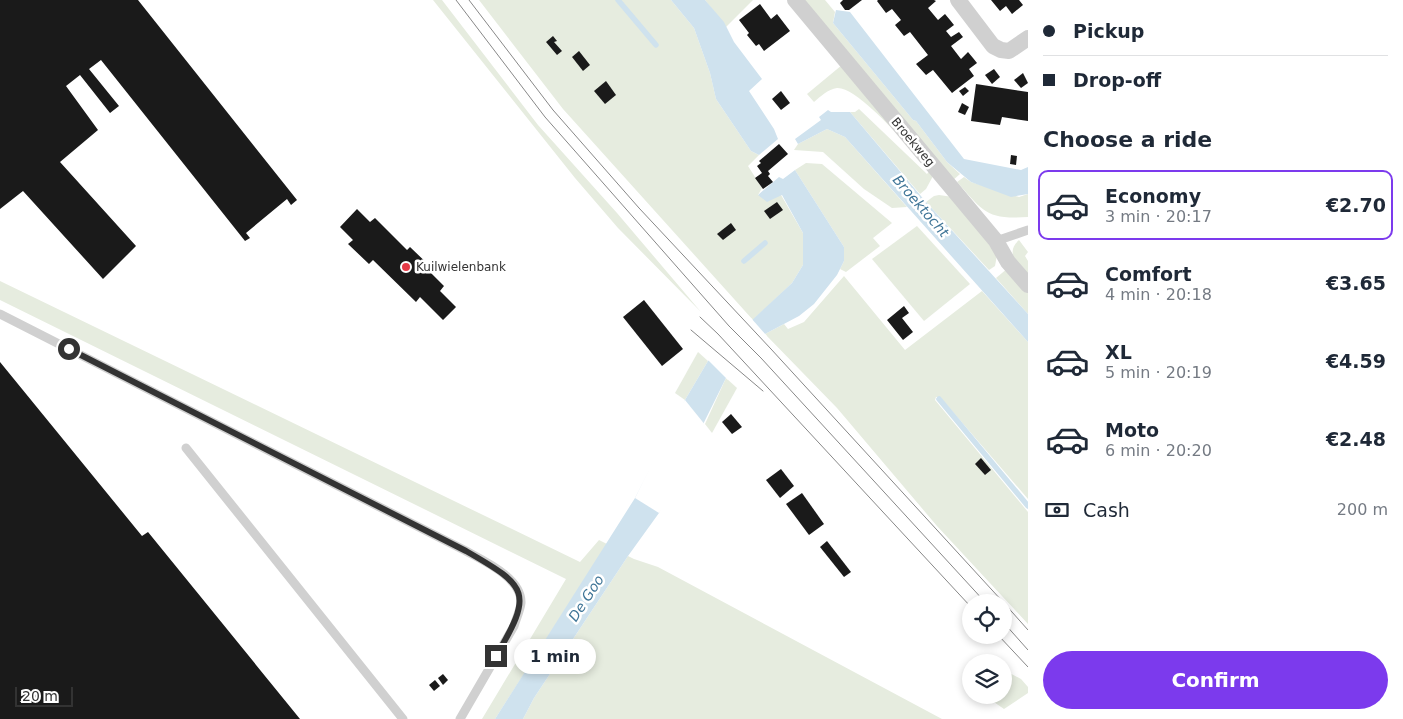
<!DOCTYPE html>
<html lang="en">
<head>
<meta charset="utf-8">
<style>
	:root { --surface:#fff; --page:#f6f6f7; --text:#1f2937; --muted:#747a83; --line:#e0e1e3; --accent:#7c3aed }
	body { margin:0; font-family:"DejaVu Sans",sans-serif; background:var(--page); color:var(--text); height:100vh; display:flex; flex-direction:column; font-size:19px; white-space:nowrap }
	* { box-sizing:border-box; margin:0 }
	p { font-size:16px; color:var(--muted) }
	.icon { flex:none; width:28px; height:28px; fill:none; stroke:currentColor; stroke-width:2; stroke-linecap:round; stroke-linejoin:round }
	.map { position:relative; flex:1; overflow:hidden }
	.drawer { display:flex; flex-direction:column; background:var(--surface); width:375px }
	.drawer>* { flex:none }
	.top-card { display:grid; align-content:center; height:110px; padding:0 15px; background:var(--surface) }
	.buttons { position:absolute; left:962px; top:594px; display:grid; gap:10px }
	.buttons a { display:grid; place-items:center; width:50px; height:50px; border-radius:50%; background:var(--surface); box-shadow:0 2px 8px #0003; font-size:25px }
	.scale { position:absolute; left:15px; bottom:12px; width:58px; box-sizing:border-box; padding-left:5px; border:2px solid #333; border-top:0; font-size:14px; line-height:18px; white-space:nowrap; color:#333; -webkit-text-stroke:4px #fff; paint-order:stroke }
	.end { position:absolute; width:22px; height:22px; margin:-11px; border:6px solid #333; background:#fff; box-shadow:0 0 0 2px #fff }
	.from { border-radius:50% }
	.bubble { position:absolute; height:35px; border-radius:18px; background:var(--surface); box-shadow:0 2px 8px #0003; font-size:16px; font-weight:800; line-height:35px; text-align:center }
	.top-card b { display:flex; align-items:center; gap:18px; height:48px; font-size:19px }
	.top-card b+b { border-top:1px solid var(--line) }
	.top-card i { width:12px; height:12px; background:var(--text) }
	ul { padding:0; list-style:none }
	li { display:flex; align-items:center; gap:15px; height:70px; margin:0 10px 8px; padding:0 5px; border:2px solid transparent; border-radius:10px }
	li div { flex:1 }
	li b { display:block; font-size:19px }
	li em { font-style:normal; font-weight:800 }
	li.current { border-color:var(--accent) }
	li>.icon { width:45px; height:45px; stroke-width:1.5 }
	h2 { padding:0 15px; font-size:22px; line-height:60px }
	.pay { display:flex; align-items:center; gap:12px; height:55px; padding:0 15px; font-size:19px }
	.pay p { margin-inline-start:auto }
	.action { display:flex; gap:10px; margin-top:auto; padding:10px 15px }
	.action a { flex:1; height:58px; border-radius:30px; background:var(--accent); color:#fff; font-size:20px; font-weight:800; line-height:58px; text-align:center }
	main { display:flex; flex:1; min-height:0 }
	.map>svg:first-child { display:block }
	.green { fill:#e6ecdf }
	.water { fill:#cfe2ee }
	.pier { fill:#fff }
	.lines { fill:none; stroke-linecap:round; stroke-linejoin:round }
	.stream { stroke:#cfe2ee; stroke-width:5.5 }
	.building { fill:#1a1a1a }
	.lane { stroke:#d0d0d0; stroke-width:9 }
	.street { stroke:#d0d0d0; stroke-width:16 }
	.tram { stroke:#888; stroke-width:1 }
	.route { stroke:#333; stroke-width:6 }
	.poi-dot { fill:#e63946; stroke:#fff; stroke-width:2 }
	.labels { text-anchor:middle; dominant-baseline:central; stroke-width:5; stroke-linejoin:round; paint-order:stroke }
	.street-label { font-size:12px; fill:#333; stroke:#fff }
	.poi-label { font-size:12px; fill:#333; stroke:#fff; text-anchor:start }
	.water-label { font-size:14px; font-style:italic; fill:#3f7597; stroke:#fff }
</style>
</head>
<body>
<main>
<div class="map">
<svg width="1028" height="719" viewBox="0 0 1028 719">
	<rect width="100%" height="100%" fill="#fff"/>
	<!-- green -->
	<g class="green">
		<path d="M433,0H442L538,125L617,213L701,312L618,228L575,178Z"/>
		<path d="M479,0H671L694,28L710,73L716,99L751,151L759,155L748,166L762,188L758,195H781L803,233V265L792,283L753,320L563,109Z"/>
		<path d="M705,0H753L726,27Z"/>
		<path d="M804,0H825L835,12L833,23L913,120L916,121L947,162L960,174L952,181Z"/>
		<path d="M842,65L904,141C891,128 855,87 837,88C828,89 820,97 814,102L807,94Z"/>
		<path d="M859,109L927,174L930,170L933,176L926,189L920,194L850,112H855Z"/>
		<path d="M827,129L845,137L907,207L892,208L864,189L823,152L794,150L798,144Z"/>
		<path d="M806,163L822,164L892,223L873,238L880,246L846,272L840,269L844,261V247L795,170Z"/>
		<path d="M964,177L971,182L1019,197L1028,194V217C986,220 983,211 957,182Z"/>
		<path d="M939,195L953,197L997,255L995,266L989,270L926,202L934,196Z"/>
		<path d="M917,226L970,284L924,321L872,259Z"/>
		<path d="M1019,240L1028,252L1025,256L1028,261V278C1019,266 1004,253 1019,240Z"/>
		<path d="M1008,268L1028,291V314L996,278Z"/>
		<path d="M844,276L905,350L982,291L1028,342V499L940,397H936L935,400L1028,512V624L937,526L837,408L765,334L784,324L788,329L804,322Z"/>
		<path d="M0,281L580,562L599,540L607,544L495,719H482L566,579L0,300Z"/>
		<path d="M698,352L708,361L685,400L675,393Z"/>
		<path d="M726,378L737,388L712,433L705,424Z"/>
		<path d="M628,556L634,559L658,567L942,719H523L534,698Z"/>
		<path d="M1006,671L1021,679L1028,687V693L1004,709L991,700L987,695H1004V673Z"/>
	</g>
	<!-- water -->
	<g class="water">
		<path d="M671,0H705L724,22L734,42L762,79L749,91L774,129L778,139L759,155L751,151L716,99L710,73L694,28Z"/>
		<path d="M836,10L850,12L964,159L1021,170L1028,167V194L1011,197L971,182L947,162L916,121L913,120L833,23Z"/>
		<path d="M828,110L831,112H850L926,202L1028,314V342L845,137L827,129L798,144L795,139L821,120L819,117Z"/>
		<path d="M795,170L844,247V261L837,275L814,304L799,316L765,334L726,378L659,513L628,556L534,698L523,719H495L635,498L685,400L708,361L792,283L803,265V233L782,195L767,202L758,195L779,177L783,179Z"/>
	</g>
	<!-- pier -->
	<g class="pier">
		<path d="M751,318L767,336L728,380L707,359Z"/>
		<path d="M685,400L706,426L668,502L659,513L635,498L678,409Z"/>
	</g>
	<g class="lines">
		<!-- stream -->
		<g class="stream">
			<path d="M618,0L656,45"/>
			<path d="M744,261L765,243"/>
			<path d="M939,399L1028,506"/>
		</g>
	</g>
	<!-- building -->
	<g class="building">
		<path d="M0,0H138L297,200L291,205L287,199L246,233L250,238L245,241L101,60L89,69L119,106L110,113L80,75L66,86L98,130L60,162L136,246L103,279L23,191L0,209Z"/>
		<path d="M843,0H862L849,10H845L840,3Z"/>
		<path d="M878,0H934L936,1L928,8L938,20L945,14L950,20L954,25L946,31L951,37L959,32L963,37L951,46L961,59L968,52L973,58L977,63L969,69L974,76L952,93L933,70L926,75L916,64L928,55L910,32L904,36L895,25L901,20L892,9L886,13L877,1Z"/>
		<path d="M991,0H1019L1023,5L1012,14L1006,6L1000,11Z"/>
		<path d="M760,4L771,19L777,14L790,31L764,51L759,44L756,46L747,35L749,33L739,20Z"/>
		<path d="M553,36L557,41L554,42L562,51L557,55L546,42Z"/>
		<path d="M579,51L590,65L583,71L572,57Z"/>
		<path d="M994,69L1000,77L992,84L985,75Z"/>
		<path d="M1023,73L1028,83L1021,88L1014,80Z"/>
		<path d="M606,81L616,95L605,104L594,91Z"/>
		<path d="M976,84L1028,92V121L1002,117L1000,125L971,121Z"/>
		<path d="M965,87L969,91L963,96L959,91Z"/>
		<path d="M781,91L790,103L781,110L772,99Z"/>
		<path d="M962,103L969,107L965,115L958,112Z"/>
		<path d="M779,144L788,154L768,171L770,174L768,176L773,182L763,189L755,178L762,173L757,166L761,163L759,161Z"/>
		<path d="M1011,155L1017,156L1016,165L1010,164Z"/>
		<path d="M777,202L783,210L770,219L764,211Z"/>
		<path d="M357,209L370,222L375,218L407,250L410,247L434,270L431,273L444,286L440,291L456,307L443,320L420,297L416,302L373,260L369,264L348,244L353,240L340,227Z"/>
		<path d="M731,223L736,230L723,240L717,234Z"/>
		<path d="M644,300L683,349L662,366L623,317Z"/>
		<path d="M904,306L909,313L902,318L913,332L903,340L887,320Z"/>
		<path d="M0,362L142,536L148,532L300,719H0Z"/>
		<path d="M731,414L742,427L732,434L722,422Z"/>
		<path d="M981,458L991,470L985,475L975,464Z"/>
		<path d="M781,469L794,486L780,498L766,480Z"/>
		<path d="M802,493L824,524L809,535L786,504Z"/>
		<path d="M827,541L851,572L844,577L820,547Z"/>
		<path d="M443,674L448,680L443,685L438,678Z"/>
		<path d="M435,680L440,686L434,691L429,685Z"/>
	</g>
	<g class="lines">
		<!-- lane -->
		<g class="lane">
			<path d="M996,241L1028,230"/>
			<path d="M0,314L466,551C484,561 522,578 521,603C520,611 516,619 514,626L460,719"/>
			<path d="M186,448L403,719"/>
		</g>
		<!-- street -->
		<g class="street">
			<path d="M795,0L996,241L1008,262L1028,285"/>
			<path d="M958,0L993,46L1001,50L1009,51L1028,38"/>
		</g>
		<!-- tram -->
		<g class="tram">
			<path d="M456,0L545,117L729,326L761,358L985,602"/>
			<path d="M469,0L553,110L639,208L771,349L1003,602"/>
			<path d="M700,317L718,334L971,607"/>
			<path d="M691,330L763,391"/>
			<path d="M1004,603L1028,630"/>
			<path d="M1004,623L1028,650"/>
			<path d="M998,635L1028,667"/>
		</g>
	</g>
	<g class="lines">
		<!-- route -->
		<path class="route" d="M69,349L466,551C529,587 533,593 496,656"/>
	</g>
	<!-- markers -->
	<circle class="poi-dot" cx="406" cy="267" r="5"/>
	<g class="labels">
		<!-- street labels -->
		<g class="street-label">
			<text transform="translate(913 142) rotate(50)">Broekweg</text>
		</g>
		<!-- poi labels -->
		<g class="poi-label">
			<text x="416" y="267">Kuilwielenbank</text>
		</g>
		<!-- water labels -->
		<g class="water-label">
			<text transform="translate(921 206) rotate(49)">Broektocht</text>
			<text transform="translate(586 598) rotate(-57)">De Goo</text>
		</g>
	</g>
</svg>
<div class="buttons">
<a><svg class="icon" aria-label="locate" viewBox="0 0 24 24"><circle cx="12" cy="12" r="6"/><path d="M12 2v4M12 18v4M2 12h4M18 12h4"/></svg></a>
<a><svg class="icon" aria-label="layers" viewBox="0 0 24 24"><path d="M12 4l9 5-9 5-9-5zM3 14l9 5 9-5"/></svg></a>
</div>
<div class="scale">20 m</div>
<i class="end from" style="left:69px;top:349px"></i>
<i class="end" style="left:496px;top:656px"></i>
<div class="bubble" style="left:514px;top:639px;width:82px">1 min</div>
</div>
<section class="drawer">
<div class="top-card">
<b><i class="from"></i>Pickup</b>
<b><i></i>Drop-off</b>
</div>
<h2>Choose a ride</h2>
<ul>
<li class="current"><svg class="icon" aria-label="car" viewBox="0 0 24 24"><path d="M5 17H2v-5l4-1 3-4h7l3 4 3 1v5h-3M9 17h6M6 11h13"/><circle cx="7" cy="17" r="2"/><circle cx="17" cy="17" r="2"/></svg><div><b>Economy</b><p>3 min · 20:17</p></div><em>€2.70</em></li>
<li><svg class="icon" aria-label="car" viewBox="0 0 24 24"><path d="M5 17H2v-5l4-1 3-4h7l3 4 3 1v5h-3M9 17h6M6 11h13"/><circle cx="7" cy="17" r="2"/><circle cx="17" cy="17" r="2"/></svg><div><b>Comfort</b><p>4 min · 20:18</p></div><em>€3.65</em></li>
<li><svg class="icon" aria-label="car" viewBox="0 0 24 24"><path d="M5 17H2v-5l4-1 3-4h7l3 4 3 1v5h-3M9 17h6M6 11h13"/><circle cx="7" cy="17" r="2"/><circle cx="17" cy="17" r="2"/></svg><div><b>XL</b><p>5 min · 20:19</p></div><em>€4.59</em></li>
<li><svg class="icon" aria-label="car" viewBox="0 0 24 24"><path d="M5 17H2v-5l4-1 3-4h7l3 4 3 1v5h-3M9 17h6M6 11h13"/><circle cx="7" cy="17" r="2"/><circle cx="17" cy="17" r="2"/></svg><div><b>Moto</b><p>6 min · 20:20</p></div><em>€2.48</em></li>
</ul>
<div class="pay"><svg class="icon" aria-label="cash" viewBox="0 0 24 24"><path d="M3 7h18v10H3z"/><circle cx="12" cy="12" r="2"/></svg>Cash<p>200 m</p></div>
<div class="action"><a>Confirm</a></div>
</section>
</main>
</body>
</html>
